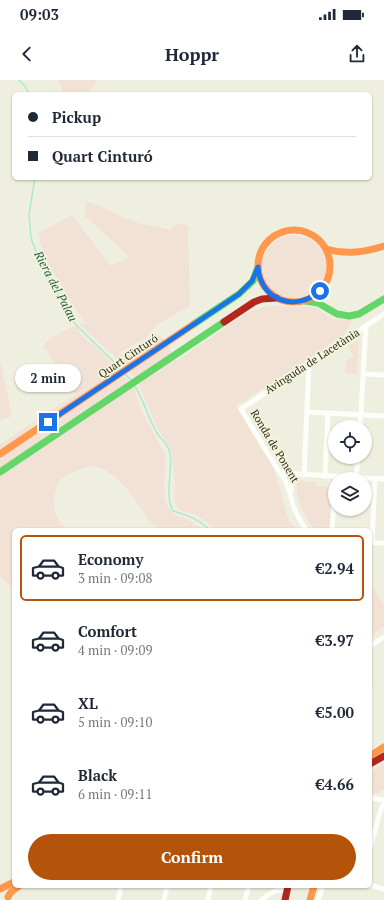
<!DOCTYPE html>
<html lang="en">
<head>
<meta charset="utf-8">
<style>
	:root { --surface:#fff; --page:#f6f6f7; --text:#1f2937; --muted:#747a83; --line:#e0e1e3; --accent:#b45309 }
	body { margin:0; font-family:"PT Serif",serif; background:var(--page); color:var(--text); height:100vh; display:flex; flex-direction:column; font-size:15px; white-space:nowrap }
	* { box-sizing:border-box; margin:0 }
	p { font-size:13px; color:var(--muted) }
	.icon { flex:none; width:22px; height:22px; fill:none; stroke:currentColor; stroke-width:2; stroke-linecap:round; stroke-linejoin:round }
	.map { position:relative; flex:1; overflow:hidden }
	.details { position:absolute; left:12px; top:448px; width:360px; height:360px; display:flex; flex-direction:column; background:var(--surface); border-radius:6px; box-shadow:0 1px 3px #0004 }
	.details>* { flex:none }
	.hud { position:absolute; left:12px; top:12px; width:360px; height:88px; border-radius:6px; box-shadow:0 1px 3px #0004; display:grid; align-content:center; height:88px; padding:0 16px; background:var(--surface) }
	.fabs { position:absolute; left:328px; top:340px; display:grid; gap:8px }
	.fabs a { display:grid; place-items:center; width:44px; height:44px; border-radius:50%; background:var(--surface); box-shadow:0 1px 3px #0004; font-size:20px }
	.end { position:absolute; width:18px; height:18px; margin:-9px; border:5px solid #1a73e8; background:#fff; box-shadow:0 0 0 2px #fff }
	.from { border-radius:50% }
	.bubble { position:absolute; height:28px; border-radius:14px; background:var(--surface); box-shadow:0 1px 3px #0004; font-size:13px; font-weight:600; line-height:28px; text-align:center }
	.hud b { display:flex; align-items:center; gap:14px; height:38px; font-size:15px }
	.hud b+b { border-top:1px solid var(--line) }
	.hud i { width:10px; height:10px; background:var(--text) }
	ul { padding:7px 0 0; list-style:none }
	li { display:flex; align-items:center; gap:12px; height:66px; margin:0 8px 6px; padding:0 8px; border:2px solid transparent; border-radius:6px }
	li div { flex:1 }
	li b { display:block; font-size:15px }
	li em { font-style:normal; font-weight:600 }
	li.current { border-color:var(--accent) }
	li>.icon { width:36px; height:36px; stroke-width:1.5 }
	.cta { display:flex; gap:8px; margin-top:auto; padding:8px 16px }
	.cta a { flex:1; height:46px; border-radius:24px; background:var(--accent); color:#fff; font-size:16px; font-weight:600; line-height:46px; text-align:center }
	.status { display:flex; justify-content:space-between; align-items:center; height:28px; padding:0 20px; background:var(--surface); direction:ltr }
	.status svg { height:11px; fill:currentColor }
	header { display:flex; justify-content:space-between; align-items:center; height:52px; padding:0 16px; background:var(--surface); font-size:18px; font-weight:600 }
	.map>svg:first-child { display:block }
	.green { fill:#f2e2d5 }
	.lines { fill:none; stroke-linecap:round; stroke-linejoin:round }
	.stream { stroke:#ace9ce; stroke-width:1.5 }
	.street { stroke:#fdfdfa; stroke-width:5 }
	.fast { stroke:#63d668; stroke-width:7 }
	.slow { stroke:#ff974d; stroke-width:7 }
	.jam { stroke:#b3261e; stroke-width:7 }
	.route { stroke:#1a73e8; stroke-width:5 }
	.labels { text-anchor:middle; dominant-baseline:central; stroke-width:3; stroke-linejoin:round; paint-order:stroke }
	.street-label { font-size:11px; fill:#2a2a20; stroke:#f5f5da }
	.water-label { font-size:12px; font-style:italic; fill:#1e604c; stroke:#f5f5da }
</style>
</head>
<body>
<div class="status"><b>09:03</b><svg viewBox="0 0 49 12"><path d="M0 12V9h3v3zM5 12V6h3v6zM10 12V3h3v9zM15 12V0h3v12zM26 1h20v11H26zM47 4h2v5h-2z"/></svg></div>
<header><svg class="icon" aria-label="back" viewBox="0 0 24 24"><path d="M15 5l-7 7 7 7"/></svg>Hoppr<svg class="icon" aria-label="share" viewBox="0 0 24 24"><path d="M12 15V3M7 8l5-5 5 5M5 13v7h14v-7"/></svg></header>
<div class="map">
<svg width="384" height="820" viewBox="0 0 384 820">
	<rect width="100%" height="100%" fill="#efefe0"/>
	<!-- green -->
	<g class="green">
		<path d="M58,0H98L87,14H63Z"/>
		<path d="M86,121L107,129L121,137L139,143L171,150L174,145L183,143L188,147L190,226L156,245L147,257L119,273V275L123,274L148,258L158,255L163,258L177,281L246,233L262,227L275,226L297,227L307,226L317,228L326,235L334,239L344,240L353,239L344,255L236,326L274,388L288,439L296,450H218L196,435L179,430L177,428L174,422L175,404L171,372L166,361L158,350L141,309L129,290L79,244L84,242L89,246L73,226L44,176L38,153L72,135L111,186L128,177L121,169L85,136Z"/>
		<circle cx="294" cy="187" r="32"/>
		<path d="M75,246L81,254L113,284L134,307L141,330L165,374L166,385L164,400L165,420L171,432L175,435L187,439L204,450H158C138,430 128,399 100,388C93,385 83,387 76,391C72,393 66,395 63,398C51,408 52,429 59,441C61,444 65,447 67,450H14V509L0,496V364L76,314C72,310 67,309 63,304C55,292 55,278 43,267C47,257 65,251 75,246Z"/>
		<path d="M359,260L357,294L345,293L346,281L354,276L348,266Z"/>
		<path d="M0,279L12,336L0,341Z"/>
		<path d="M297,401L316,402V406L332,407L330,450H315C305,437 294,419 297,401Z"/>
		<path d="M370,504L384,525V547L371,555L370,546Z"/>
		<path d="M384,683V709L378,713H370V692Z"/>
	</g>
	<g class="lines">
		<!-- stream -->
		<g class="stream">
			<path d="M19,0L25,6L29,14"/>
			<path d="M35,98L29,134L31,158L40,182L75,244L120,288"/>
			<path d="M125,294L131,300"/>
			<path d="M135,306C145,322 148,340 159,356C164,361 169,366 170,374C173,392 164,414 173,431C190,436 196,438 210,450"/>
		</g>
		<!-- street -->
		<g class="street">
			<path d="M364,294L384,295"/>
			<path d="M307,332L384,336"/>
			<path d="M360,347L366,246"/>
			<path d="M281,393L384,399"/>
			<path d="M304,395L309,283"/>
			<path d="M325,396L328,333"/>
			<path d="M356,397L358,377"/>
			<path d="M291,411L292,394"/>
			<path d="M306,450C301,442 296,434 293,425C290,414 287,399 278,390L241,329L384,234"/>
			<path d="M332,450L335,405"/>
			<path d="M370,463H384"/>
			<path d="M372,463L375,398"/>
			<path d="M370,566L384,557"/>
			<path d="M370,607V677"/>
			<path d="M370,718L384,720"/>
			<path d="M370,768L381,729L384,724"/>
			<path d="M370,805L384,809"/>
			<path d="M118,820L121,806"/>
			<path d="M164,820L167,806"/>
			<path d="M208,820L211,806"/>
			<path d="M245,820L249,806"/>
			<path d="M261,820C270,814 275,808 287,811"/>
			<path d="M318,820L323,806"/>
		</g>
		<!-- fast -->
		<g class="fast">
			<path d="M305,221L318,223L337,234L349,236L359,234L384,219"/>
			<path d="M194,244L239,214L253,201L258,187"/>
			<path d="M0,392L224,242"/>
		</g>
		<!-- slow -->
		<g class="slow">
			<circle cx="294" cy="186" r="36"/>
			<path d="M326,169C346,175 364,172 384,166"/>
			<path d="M0,374L194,244"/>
			<path d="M370,676L384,667"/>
			<path d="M0,809L14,802"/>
			<path d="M8,817L11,812L19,806"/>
			<path d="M310,820L314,806"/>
		</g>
		<!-- jam -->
		<g class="jam">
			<path d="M224,242L254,222L262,219L276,218"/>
			<path d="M370,684L384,676"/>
			<path d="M285,820L288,806"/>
		</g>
	</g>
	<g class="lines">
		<!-- route -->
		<path class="route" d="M48,342L239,214L252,201L258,187C260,220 295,233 320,211"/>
	</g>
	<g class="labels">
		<!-- street labels -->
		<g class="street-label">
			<text transform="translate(128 276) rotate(-34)">Quart Cinturó</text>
			<text transform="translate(312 281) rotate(-33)">Avinguda de Lacetània</text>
			<text transform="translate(275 366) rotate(59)">Ronda de Ponent</text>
		</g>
		<!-- water labels -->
		<g class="water-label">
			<text transform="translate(56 206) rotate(62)">Riera del Palau</text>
		</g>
	</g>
</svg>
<div class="fabs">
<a><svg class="icon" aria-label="locate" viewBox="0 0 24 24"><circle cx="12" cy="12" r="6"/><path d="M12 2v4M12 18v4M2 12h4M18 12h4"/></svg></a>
<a><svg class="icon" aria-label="layers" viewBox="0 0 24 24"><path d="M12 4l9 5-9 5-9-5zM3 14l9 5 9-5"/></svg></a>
</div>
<i class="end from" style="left:320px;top:211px"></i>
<i class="end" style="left:48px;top:342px"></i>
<div class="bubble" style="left:15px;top:284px;width:66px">2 min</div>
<div class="hud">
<b><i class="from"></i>Pickup</b>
<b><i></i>Quart Cinturó</b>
</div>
<section class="details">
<ul>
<li class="current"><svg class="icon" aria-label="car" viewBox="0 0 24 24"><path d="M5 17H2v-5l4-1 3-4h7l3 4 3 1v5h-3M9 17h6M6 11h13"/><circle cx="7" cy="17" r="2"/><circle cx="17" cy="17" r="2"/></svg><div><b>Economy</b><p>3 min · 09:08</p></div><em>€2.94</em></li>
<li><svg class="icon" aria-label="car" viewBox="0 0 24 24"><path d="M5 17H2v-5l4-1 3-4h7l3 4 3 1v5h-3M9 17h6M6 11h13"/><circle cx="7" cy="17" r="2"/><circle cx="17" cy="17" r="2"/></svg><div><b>Comfort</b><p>4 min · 09:09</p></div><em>€3.97</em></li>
<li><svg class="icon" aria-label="car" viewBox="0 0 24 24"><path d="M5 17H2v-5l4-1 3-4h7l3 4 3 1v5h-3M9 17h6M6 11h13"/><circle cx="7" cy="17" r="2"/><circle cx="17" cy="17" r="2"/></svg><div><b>XL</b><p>5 min · 09:10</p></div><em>€5.00</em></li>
<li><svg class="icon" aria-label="car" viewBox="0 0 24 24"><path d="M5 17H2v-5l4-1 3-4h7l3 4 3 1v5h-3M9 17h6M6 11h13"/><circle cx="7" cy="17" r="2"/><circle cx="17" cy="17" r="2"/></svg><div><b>Black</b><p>6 min · 09:11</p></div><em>€4.66</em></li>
</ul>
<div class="cta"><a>Confirm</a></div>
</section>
</div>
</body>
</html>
